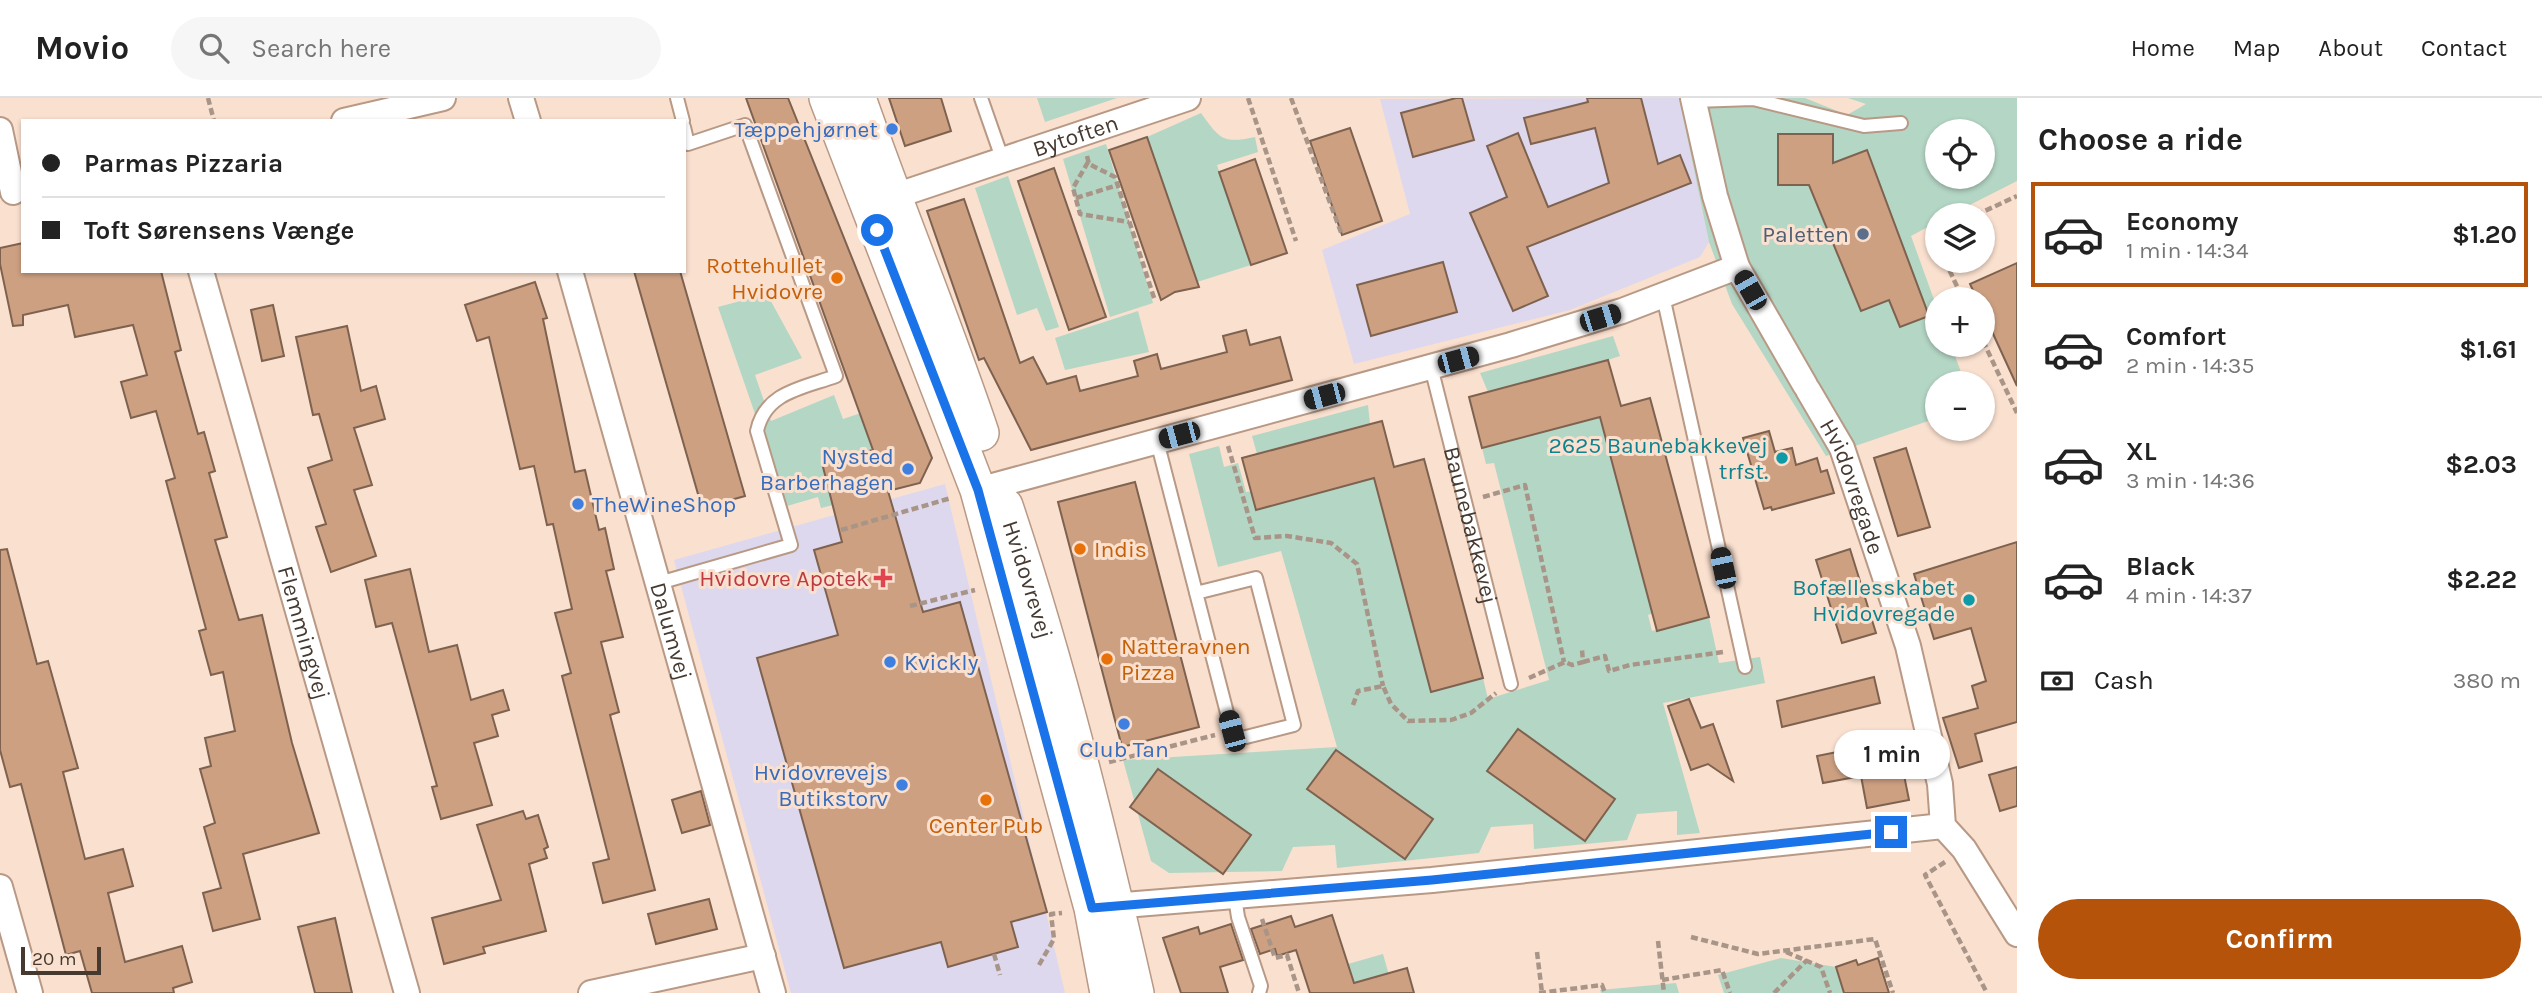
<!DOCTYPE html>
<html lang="en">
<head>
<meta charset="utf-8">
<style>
	:root { --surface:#fff; --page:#f6f6f6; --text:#222; --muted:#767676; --line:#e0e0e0; --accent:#b45309 }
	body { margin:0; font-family:Karla,sans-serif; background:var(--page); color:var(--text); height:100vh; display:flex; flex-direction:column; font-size:26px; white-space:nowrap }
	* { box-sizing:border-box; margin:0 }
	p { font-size:23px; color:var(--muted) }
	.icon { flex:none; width:38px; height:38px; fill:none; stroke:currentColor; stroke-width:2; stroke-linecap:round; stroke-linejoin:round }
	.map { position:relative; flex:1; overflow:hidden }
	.side { display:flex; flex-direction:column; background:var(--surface); width:525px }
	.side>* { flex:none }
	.banner { position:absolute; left:21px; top:21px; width:665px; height:154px; border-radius:0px; box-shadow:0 2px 5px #0004; display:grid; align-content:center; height:154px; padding:0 21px; background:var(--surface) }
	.tools { position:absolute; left:1925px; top:21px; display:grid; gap:14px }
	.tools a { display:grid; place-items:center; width:70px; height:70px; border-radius:50%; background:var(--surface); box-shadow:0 2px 5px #0004; font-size:35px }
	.scale { position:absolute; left:21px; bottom:18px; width:80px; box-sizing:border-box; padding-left:7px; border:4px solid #453930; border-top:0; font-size:19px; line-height:24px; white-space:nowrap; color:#453930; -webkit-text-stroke:5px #fae0cf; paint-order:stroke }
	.end { position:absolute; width:32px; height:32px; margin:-16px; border:9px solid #1a73e8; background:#fff; box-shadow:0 0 0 4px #fff }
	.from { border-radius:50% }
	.bubble { position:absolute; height:49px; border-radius:24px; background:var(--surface); box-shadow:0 2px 5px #0004; font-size:23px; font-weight:700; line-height:49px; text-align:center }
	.car { position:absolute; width:21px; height:42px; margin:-21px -10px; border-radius:9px; box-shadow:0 0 5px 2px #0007; background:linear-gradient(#222 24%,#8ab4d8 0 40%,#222 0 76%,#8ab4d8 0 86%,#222 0) }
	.banner b { display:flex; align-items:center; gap:24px; height:66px; font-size:26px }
	.banner b+b { border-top:2px solid var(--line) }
	.banner i { width:18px; height:18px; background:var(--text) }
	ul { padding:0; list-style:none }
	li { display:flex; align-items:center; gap:21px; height:105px; margin:0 14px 10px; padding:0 7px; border:4px solid transparent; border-radius:0px }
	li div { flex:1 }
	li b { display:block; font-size:26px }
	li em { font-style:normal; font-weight:700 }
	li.active { border-color:var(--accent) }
	li>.icon { width:63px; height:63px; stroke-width:1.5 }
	h2 { padding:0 21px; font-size:32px; line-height:84px }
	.pay { display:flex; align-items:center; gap:18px; height:77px; padding:0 21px; font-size:26px }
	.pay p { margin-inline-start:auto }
	.action { display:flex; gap:14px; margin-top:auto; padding:14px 21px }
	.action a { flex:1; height:80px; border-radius:42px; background:var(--accent); color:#fff; font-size:28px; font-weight:700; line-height:80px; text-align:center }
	header { display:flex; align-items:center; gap:42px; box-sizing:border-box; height:98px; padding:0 35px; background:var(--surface); border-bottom:2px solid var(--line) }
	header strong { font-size:33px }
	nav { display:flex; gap:38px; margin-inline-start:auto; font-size:24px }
	.search { width:490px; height:63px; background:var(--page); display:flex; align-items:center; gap:18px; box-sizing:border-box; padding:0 24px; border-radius:38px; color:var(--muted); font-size:26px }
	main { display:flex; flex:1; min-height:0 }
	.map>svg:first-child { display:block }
	.commercial { fill:#ddd8ee }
	.green { fill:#b4d6c5; fill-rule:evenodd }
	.building { fill:#cda082; stroke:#7e624f; stroke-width:2 }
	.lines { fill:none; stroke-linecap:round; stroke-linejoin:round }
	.lane-casing { stroke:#b89985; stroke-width:16 }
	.street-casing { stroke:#b89985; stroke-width:28 }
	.secondary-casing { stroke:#b89985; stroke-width:38 }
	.path { stroke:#a99588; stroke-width:4.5; stroke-dasharray:7 3.5; stroke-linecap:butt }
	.lane { stroke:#fff; stroke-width:12 }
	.street { stroke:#fff; stroke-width:24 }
	.secondary { stroke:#fff; stroke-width:35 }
	.route { stroke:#1a73e8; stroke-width:9 }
	.shop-dot { fill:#3f7fe0; stroke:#fae0cf; stroke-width:2.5 }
	.service-dot { fill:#5c6f8a; stroke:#fae0cf; stroke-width:2.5 }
	.food-dot { fill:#e8710a; stroke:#fae0cf; stroke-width:2.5 }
	.culture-dot { fill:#0f9aa8; stroke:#fae0cf; stroke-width:2.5 }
	.health-dot { fill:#e0444e; stroke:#fae0cf; stroke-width:2.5 }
	.labels { text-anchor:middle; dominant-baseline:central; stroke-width:6; stroke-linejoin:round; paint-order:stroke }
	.shop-label { font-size:23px; fill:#366cbe; stroke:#fae0cf; text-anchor:end }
	.street-label { font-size:23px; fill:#453930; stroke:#fae0cf }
	.service-label { font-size:23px; fill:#4e5e75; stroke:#fae0cf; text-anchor:end }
	.food-label { font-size:23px; fill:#c56008; stroke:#fae0cf; text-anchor:start }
	.culture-label { font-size:23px; fill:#0d838f; stroke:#fae0cf; text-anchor:end }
	.health-label { font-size:23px; fill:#be3a42; stroke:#fae0cf; text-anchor:end }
</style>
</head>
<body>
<header>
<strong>Movio</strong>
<div class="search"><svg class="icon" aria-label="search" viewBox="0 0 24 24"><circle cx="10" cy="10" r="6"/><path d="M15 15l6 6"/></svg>Search here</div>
<nav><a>Home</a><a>Map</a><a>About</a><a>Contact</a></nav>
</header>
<main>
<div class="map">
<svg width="2017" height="895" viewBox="0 0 2017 895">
	<rect width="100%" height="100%" fill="#fae0cf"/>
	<!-- commercial -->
	<g class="commercial">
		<path d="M1679,0L1709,144L1700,159L1570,212L1354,266L1322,152L1410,116L1380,1Z"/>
		<path d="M945,386L1065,895H791L674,462Z"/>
	</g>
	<!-- green -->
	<g class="green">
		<path d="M1037,0H1117L1045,24Z"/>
		<path d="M1679,0H1805L1847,17L1866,6L1848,0H2017V83L1950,117H1937V124L1911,138L1937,210V247H1951L1965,285H1937V320L1826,358L1732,206L1709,144ZM1937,33H1983V79H1937Z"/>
		<path d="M1201,15C1220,41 1222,46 1255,39L1258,54L1217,67L1251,167L1197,184L1147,39Z"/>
		<path d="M1106,46L1153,205L1110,219L1063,61Z"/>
		<path d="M1008,78L1059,229L1046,233L1037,210L1017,217L975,90Z"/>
		<path d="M767,196L802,260L755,277L771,323L834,297L843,321L861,315L873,352L833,407L821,410L818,399L787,408L718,209Z"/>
		<path d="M1138,213L1149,254L1065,272L1055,240Z"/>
		<path d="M1613,238L1620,258L1608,262L1488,294L1480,275Z"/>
		<path d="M1368,307L1370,326L1257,356L1252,338Z"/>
		<path d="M1600,319L1653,515L1648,517L1652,533L1709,519L1719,565L1760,559L1765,585L1663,605L1700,735L1677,737V713L1637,716L1627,742L1534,751L1533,726L1491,729L1479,755L1337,770L1335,747L1293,749L1282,773L1169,775L1151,763L1123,662L1337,649L1281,453L1218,469L1189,356L1219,348L1224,369L1238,365L1246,394L1374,380L1431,593L1483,580L1488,601L1549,582L1494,365L1486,366L1482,350Z"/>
		<path d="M1383,856L1394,895H1358L1348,866Z"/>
		<path d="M1781,860L1836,869L1844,895H1724L1718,877Z"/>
		<path d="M1676,885L1679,895H1601L1600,892Z"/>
	</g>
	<!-- building -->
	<g class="building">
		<path d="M746,0H788L932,360L920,385L888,393L923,514L960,504L1047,814L1011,824L1018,849L948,869L941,844L844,870L757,560L838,537L814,452L842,444L822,365L873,352Z"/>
		<path d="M889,0H941L951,33L905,48Z"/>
		<path d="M1456,0H1462L1474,42L1413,59L1401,15Z"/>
		<path d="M1587,0H1641L1658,66L1680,57L1691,85L1527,149L1548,198L1513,213L1470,115L1507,99L1487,48L1518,35L1548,109L1609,85L1595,30L1531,46L1524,20L1588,4Z"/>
		<path d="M1350,30L1382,123L1342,137L1310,43Z"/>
		<path d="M1778,36H1833V65L1867,52L1929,218L1900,229L1889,202L1861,213L1809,87H1778Z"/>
		<path d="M1147,39L1199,189L1175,194L1161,202L1109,52Z"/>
		<path d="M1255,61L1287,155L1251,167L1219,74Z"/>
		<path d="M1054,70L1106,219L1069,232L1018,83Z"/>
		<path d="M964,101L1020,265L1033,259L1047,286L1076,278L1080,293L1138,278L1134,263L1157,256L1161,271L1227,254L1223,238L1246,232L1250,247L1280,239L1292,282L1031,352L984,260L979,262L927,113Z"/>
		<path d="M23,145V173H161L181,252L175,254L198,336L204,334L215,373L209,375L227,439L215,442L239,522L262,517L292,645L319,735L243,756L260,821L213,833L203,795L221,790L204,729L215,725L200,671L211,668L205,640L235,633L223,574L211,577L199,533L206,531L166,383L175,380L156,313L131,320L121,284L147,277L133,227L75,239L68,207L23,217V227L13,228L0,166V150Z"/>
		<path d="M1443,164L1457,214L1371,238L1357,187Z"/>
		<path d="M2017,165V288L1983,214V201H1977L1970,186Z"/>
		<path d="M634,173H680L745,398L702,410Z"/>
		<path d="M535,184L547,220L543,221L575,374L585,372L599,432L605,430L614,471L606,473L623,539L601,544L619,614L610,617L655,792L603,805L593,765L609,761L562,578L571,575L555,515L572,511L553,426L547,427L534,368L520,371L489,239L477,243L465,207Z"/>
		<path d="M273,207L284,258L262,263L251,212Z"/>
		<path d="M347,228L361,293L376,288L385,321L354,330L372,387L354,392L376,458L331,474L316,429L326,426L308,370L332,362L319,316L313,317L296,239Z"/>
		<path d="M1608,262L1621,308L1650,300L1709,519L1657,533L1600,319L1482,350L1469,299Z"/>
		<path d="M1382,323L1394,369L1424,361L1483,580L1431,594L1374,380L1256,412L1242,360Z"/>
		<path d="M1769,333L1775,354L1792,350L1796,367L1817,360L1821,374L1827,372L1834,395L1772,412L1771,409L1764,411L1743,340Z"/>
		<path d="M1906,350L1930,429L1898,438L1874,360Z"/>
		<path d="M1135,384L1199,629L1122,649L1058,404Z"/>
		<path d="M2017,444V624L1975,636L1982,663L1959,670L1943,620L1978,610L1972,588L1986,583L1971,530L1934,541L1914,476Z"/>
		<path d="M7,451L37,566L48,563L78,670L63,674L85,761L123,751L133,788L108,795L125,864L182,848L192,884L173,890L174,895H92L80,853L66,857L21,686L10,689L0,652V452Z"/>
		<path d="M1850,451L1876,535L1842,545L1816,462Z"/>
		<path d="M410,471L429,554L457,547L471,602L503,592L509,612L492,617L498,638L474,645L492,707L441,721L432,689L437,688L392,525L376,529L365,482Z"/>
		<path d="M1874,579L1880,605L1782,629L1777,603Z"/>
		<path d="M1689,601L1701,630L1713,626L1733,683L1708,666L1691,672L1668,608Z"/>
		<path d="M1518,631L1615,701L1585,743L1487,673Z"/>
		<path d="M1897,642L1909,702L1867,710L1861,678L1823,685L1817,658Z"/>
		<path d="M1336,652L1433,721L1405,761L1307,691Z"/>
		<path d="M2017,669V708L2000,713L1989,677Z"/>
		<path d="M1158,671L1251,737L1223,776L1130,709Z"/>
		<path d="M701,693L710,727L682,735L672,702Z"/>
		<path d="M523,713L526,721L538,717L548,749L544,751L547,760L529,766L546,833L483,849L485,855L444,866L432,820L501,802L477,727Z"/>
		<path d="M709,801L717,831L656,846L648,816Z"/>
		<path d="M1332,817L1354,885L1407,870L1414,895H1310L1296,852L1277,858L1275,851L1260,856L1251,831L1291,818L1295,829Z"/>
		<path d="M335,820L352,895H315L298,829Z"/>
		<path d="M1231,826L1243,862L1220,869L1228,895H1181L1163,840L1198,829L1200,836Z"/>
		<path d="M1878,860L1889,895H1844L1836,869L1856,862L1858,867Z"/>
	</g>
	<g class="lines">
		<!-- lane casing -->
		<g class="lane-casing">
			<g id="lane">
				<path d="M677,0L683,23"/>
				<path d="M981,0L1002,60"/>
				<path d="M1694,3L1753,1L1864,28L1901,25"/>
				<path d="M1663,198L1745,569"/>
				<path id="s1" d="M1431,269L1511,586"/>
				<path d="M1157,343L1234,642L1294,627L1256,480L1196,495"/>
				<path d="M659,485L791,447L757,333C765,294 803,290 836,278L745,27L688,46L684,29"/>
				<path d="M1235,799L1238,819L1261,888L1259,895"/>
			</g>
		</g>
		<!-- street casing -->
		<g class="street-casing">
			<g id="street">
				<path d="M521,0L528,23"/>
				<path d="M1693,0L1715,98L1737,169L1805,287"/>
				<path d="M344,23L443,0"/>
				<path d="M0,32L13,94"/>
				<path id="s2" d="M880,103L1188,0"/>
				<path id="s3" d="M201,173L407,895"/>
				<path id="s4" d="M570,173L773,895"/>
				<path id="s5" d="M1808,292L1842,350L1908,548L1940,686L1943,728L1964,751L2017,836"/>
				<path d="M978,392L1511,247L1622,213L1737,169"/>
				<path d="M0,789L30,895"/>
				<path d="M1100,809L1432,782L1943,728"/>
				<path d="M591,895L763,858"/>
			</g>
		</g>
		<!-- secondary casing -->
		<g class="secondary-casing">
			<g id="secondary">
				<path d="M827,0L978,392L1092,810L1108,895"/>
				<path d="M858,0C897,112 943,222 981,335"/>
				<path id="s6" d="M1005,408C1058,567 1099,732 1136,895"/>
			</g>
		</g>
		<!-- path -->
		<g class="path">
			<path d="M208,0L214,23"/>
			<path d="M1248,0L1296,143"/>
			<path d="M1291,0L1342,137"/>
			<path d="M1087,58L1089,66L1115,79L1155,203"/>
			<path d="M1088,64L1073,90L1080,116L1129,124"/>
			<path d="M1076,100L1118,87"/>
			<path d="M1976,117L2017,98"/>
			<path d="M1937,136L1933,138L1937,146"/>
			<path d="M1945,163L1963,201"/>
			<path d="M1983,243L2017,315"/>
			<path d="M1228,348L1255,440L1287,438L1331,445L1357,466L1383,588"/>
			<path d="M1483,399L1525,387L1564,564"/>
			<path d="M841,432L951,400"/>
			<path d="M910,508L975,492"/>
			<path d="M1583,564L1605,558L1609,573L1630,567L1723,554"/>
			<path d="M1529,580L1565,564L1572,567L1583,564L1582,552"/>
			<path d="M1353,607L1358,593L1383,588L1391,606L1408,623L1451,622L1471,615L1496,595"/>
			<path d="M1109,664L1215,637"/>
			<path d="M1945,764L1925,777L1987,895"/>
			<path d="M1262,821L1275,860L1287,857L1299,895"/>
			<path d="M1691,839L1758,856L1875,841L1893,895"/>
			<path d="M1658,843L1664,895"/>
			<path d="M1537,854L1542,895"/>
			<path d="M1786,854L1821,869L1830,895"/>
			<path d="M994,856L1000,877"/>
			<path d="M1039,867L1054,841L1051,816L1062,815"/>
			<path d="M1662,882L1722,872L1730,895"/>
			<path d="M1539,895L1602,887L1605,895"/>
			<path d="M1774,895L1807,862"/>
		</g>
		<!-- lane -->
		<use href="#lane" class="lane"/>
		<!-- street -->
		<use href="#street" class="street"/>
		<!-- secondary -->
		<use href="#secondary" class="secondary"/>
	</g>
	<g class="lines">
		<!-- route -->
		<path class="route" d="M877,132L978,392L1092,810L1432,782L1891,734"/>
	</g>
	<!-- markers -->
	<g class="shop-dot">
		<circle cx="892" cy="31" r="7"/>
		<circle cx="908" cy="371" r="7"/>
		<circle cx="578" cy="406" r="7"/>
		<circle cx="890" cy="564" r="7"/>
		<circle cx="1124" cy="626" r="7"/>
		<circle cx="902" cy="687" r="7"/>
	</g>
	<circle class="service-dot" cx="1863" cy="136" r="7"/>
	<g class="food-dot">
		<circle cx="837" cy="180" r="7"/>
		<circle cx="1080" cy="451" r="7"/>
		<circle cx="1107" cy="561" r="7"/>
		<circle cx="986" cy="702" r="7"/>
	</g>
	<g class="culture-dot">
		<circle cx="1782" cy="360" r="7"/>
		<circle cx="1969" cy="502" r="7"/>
	</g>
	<path class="health-dot" d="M879.5 469.5h7v7h7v7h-7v7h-7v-7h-7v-7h7z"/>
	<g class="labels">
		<!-- shop labels -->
		<g class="shop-label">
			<text x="878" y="31">Tæppehjørnet</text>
			<text x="894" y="358">Nysted<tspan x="894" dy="26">Barberhagen</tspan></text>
			<text x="592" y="406" text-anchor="start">TheWineShop</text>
			<text x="904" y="564" text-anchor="start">Kvickly</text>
			<text x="1124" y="651" text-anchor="middle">Club Tan</text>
			<text x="888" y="674">Hvidovrevejs<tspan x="888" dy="26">Butikstorv</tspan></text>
		</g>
		<!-- street labels -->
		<g class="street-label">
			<text stroke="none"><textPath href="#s2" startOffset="206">Bytoften</textPath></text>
			<text stroke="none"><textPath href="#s5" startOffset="107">Hvidovregade</textPath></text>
			<text stroke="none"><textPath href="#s1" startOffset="163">Baunebakkevej</textPath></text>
			<text stroke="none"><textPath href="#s6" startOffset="77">Hvidovrevej</textPath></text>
			<text stroke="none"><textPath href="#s3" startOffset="376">Flemmingvej</textPath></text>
			<text stroke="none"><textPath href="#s4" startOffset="374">Dalumvej</textPath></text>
		</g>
		<!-- service labels -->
		<g class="service-label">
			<text x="1849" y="136">Paletten</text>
		</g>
		<!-- food labels -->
		<g class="food-label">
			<text x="823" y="167" text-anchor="end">Rottehullet<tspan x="823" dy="26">Hvidovre</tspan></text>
			<text x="1094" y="451">Indis</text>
			<text x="1121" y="548">Natteravnen<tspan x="1121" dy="26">Pizza</tspan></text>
			<text x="986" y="727" text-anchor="middle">Center Pub</text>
		</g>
		<!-- culture labels -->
		<g class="culture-label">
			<text x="1768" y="347">2625 Baunebakkevej<tspan x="1768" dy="26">trfst.</tspan></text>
			<text x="1955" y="489">Bofællesskabet<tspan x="1955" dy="26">Hvidovregade</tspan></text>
		</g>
		<!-- health labels -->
		<g class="health-label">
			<text x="869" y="480">Hvidovre Apotek</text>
		</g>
	</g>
</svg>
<div class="tools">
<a><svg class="icon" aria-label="locate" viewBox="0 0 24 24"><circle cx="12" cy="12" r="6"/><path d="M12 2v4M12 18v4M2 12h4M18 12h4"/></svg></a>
<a><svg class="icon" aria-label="layers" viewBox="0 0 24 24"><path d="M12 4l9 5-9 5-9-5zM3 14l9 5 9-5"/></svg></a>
<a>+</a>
<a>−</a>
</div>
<div class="scale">20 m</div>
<i class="end from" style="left:877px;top:132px"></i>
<i class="end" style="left:1891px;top:734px"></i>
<div class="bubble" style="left:1834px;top:632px;width:116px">1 min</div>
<i class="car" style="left:1750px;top:192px;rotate:330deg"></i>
<i class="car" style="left:1600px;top:220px;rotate:73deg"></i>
<i class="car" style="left:1458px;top:262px;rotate:75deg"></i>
<i class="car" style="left:1324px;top:298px;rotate:255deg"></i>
<i class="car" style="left:1179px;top:337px;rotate:255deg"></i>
<i class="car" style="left:1723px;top:470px;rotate:348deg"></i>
<i class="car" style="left:1232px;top:633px;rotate:345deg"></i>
<div class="banner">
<b><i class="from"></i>Parmas Pizzaria</b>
<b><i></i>Toft Sørensens Vænge</b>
</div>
</div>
<section class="side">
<h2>Choose a ride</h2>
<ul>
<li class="active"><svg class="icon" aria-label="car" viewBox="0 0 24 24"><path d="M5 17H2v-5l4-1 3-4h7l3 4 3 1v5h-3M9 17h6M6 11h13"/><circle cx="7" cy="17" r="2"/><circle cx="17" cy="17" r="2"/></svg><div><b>Economy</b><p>1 min · 14:34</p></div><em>$1.20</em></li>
<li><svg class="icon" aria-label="car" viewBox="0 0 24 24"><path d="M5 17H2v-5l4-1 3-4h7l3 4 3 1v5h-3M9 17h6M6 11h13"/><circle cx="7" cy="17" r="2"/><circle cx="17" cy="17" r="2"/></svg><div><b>Comfort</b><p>2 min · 14:35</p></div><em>$1.61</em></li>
<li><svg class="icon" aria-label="car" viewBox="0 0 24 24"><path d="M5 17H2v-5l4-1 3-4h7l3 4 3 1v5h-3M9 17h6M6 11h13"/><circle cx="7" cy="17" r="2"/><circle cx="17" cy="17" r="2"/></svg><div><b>XL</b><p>3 min · 14:36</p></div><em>$2.03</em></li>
<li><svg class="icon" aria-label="car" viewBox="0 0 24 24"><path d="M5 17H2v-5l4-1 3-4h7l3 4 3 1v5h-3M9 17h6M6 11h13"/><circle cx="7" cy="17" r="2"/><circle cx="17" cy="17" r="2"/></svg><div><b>Black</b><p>4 min · 14:37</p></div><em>$2.22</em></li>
</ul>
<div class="pay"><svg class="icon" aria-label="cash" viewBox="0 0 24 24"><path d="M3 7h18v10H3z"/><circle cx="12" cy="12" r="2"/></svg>Cash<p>380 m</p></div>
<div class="action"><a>Confirm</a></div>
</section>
</main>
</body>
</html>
